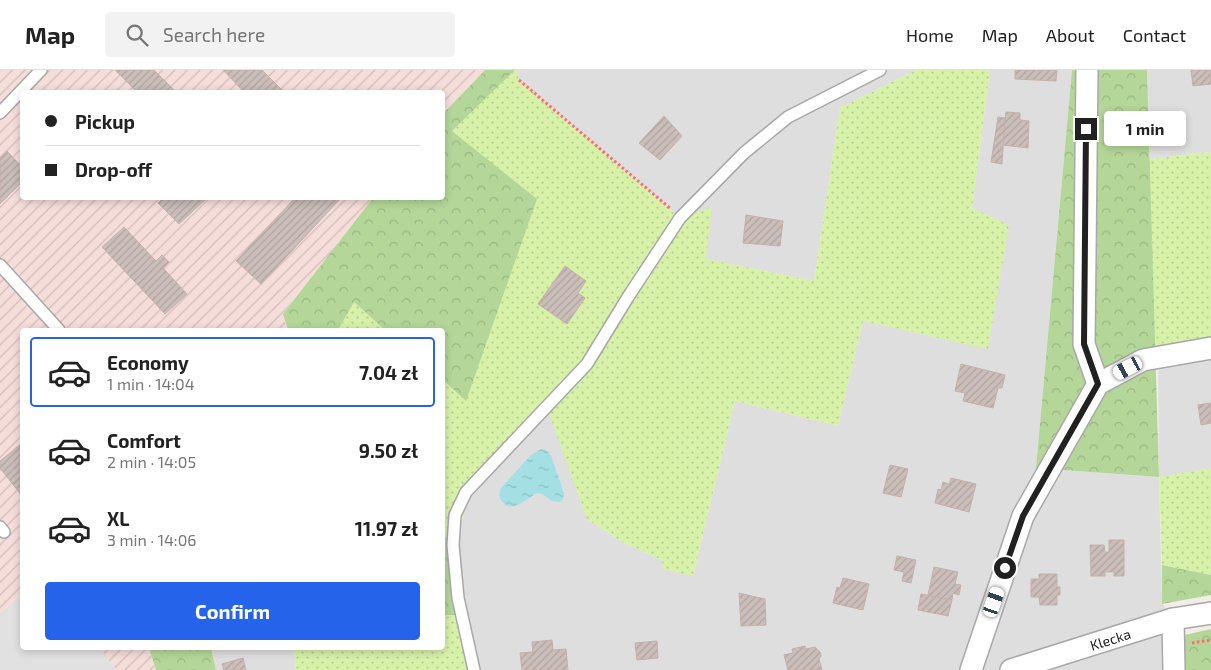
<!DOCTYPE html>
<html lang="en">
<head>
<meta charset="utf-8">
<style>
	:root { --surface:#fff; --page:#f2f2f2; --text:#222; --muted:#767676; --line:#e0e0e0; --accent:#2563eb }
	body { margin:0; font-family:"Exo 2",sans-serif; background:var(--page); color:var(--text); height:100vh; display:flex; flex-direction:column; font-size:19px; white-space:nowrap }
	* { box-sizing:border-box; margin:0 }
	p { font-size:16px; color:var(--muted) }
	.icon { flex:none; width:28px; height:28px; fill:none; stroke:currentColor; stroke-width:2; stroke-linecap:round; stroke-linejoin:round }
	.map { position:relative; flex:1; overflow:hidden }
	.panel { position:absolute; left:20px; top:258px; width:425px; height:322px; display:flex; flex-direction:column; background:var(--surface); border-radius:5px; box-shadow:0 2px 8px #0003 }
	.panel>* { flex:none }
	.top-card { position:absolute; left:20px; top:20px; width:425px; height:110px; border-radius:5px; box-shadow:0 2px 8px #0003; display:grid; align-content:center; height:110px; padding:0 25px; background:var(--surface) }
	.end { position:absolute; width:22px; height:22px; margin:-11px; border:6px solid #212121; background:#fff; box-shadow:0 0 0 2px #fff }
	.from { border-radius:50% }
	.bubble { position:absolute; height:35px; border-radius:5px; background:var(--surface); box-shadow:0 2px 8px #0003; font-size:16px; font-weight:700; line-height:35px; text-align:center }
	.car { position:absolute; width:15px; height:30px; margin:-15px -8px; border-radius:6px; box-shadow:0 0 4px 1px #0007; background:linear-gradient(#fff 24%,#345 0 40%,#fff 0 76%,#345 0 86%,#fff 0) }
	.top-card b { display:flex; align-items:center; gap:18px; height:48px; font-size:19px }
	.top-card b+b { border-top:1px solid var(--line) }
	.top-card i { width:12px; height:12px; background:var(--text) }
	ul { padding:9px 0 0; list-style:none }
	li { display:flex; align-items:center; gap:15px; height:70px; margin:0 10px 8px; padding:0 15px; border:2px solid transparent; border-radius:5px }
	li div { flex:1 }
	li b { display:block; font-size:19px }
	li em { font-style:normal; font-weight:700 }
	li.on { border-color:var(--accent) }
	li>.icon { width:45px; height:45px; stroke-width:1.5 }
	.cta { display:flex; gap:10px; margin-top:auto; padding:10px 25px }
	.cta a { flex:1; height:58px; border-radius:5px; background:var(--accent); color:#fff; font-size:20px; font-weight:700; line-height:58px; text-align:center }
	header { display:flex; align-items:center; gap:30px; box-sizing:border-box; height:70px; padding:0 25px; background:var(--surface); border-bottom:1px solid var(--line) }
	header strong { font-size:24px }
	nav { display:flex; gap:28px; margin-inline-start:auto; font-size:18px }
	.search { width:350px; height:45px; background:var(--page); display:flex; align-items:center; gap:12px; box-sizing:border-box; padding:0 18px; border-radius:5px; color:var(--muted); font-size:19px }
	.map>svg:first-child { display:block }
	.residential { fill:#dfdede }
	.military { fill:url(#military-furrows) }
	.grass { fill:url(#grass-dots) }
	.forest { fill:url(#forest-crowns) }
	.parking { fill:#e1e1e1 }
	.water { fill:url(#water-ripples) }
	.building { fill:url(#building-hatch); stroke:#c6b0a8 }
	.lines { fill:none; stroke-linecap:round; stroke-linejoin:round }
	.service-casing { stroke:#a8a8a8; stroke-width:14 }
	.minor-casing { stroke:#a8a8a8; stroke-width:24 }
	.path { stroke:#ff6c73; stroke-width:3; stroke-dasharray:2.5 2.5; stroke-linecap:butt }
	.service { stroke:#fff; stroke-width:11 }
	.minor { stroke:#fff; stroke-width:21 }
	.route { stroke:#212121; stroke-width:6 }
	.labels { text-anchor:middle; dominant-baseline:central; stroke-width:4; stroke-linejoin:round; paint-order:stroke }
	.street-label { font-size:14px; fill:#212121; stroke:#fff }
</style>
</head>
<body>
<header>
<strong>Map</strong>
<div class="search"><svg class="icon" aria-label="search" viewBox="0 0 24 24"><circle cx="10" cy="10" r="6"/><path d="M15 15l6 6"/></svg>Search here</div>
<nav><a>Home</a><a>Map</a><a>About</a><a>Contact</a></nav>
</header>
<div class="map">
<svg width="1211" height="600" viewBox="0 0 1211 600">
	<defs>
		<pattern id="military-furrows" width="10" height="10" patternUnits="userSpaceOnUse" patternTransform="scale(1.25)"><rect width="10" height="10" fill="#f5ddda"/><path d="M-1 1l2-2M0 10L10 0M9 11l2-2" fill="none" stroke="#d2bdbb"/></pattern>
		<pattern id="grass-dots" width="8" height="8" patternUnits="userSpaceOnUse" patternTransform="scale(1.25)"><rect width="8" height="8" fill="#d7f1a9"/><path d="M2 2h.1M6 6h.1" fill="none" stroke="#b8ce91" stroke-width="1.8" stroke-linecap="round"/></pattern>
		<pattern id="forest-crowns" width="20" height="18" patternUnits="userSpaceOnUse" patternTransform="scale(1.25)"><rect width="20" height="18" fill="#b4d698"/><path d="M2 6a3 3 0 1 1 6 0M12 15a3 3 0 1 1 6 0" fill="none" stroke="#9ab783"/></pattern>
		<pattern id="water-ripples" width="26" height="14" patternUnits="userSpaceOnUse" patternTransform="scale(1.25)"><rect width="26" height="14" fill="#a4dfe4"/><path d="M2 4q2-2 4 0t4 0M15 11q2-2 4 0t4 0" fill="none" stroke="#8dbfc3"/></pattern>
		<pattern id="building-hatch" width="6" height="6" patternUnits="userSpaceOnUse" patternTransform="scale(1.25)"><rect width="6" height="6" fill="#cbbeba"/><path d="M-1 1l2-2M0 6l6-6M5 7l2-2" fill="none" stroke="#aea3a0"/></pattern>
	</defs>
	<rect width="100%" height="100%" fill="#f2ede7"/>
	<!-- residential -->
	<g class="residential">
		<path d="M517,0H916L840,38L814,211L705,189L680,148L519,10Z"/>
		<path d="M990,0H1072L1036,398L1159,407L1158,288L1211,278V398L1159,408L1162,533L1173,549L1174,600H477L463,523L458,461L471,425L550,342L587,449L624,473L662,490L693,506L735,331L838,356L863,251L972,138Z"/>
		<path d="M1147,0H1211V82L1150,89Z"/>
		<path d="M211,578H294L296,600H216Z"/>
	</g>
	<!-- military -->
	<path class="military" d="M0,0H485L443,44L442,22H22V128H373L283,244L288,260H22V578H149L156,600H0Z"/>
	<!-- grass -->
	<g class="grass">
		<path d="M515,0H517L519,10L680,148L712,137L706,189L814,211L840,38L916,0H990L972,138L1009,155L988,279L863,251L838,356L735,331L693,506L663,499L662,490L624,473L587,449L549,343L471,425L458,461L463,523L477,600H296L294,578H442L443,545L455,544L446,469L443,462V310L466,331L452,61Z"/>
		<path d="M1211,82V270L1152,281L1143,93L1150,89Z"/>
		<path d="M354,232L385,260H338Z"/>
		<path d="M1211,398V505L1162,495L1159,407Z"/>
	</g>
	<!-- forest -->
	<g class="forest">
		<path d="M485,0H515L452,61L537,129L466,331L443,310L442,260H385L354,232L338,260H288L283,244L373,128H442L443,44Z"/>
		<path d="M1072,0H1147L1159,407L1036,398Z"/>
		<path d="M442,462L446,468L455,545H443Z"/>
		<path d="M1162,495L1211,505V525L1162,534Z"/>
		<path d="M1211,559V600H1163V570Z"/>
		<path d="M149,578H211L216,600H156Z"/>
	</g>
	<!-- parking -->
	<path class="parking" d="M22,525V578H100L116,600H0V544Z"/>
	<!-- water -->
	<path class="water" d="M541,379L546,380L551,385L555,397L564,423L563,429L560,432L552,431L542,424L537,423C528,428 510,446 501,430C499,426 499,423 501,418L531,385Z"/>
	<!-- building -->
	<g class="building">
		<path d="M115,0H154L176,22H137Z"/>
		<path d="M223,0H262L284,22H244Z"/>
		<path d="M1015,0H1057L1056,11L1015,9Z"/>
		<path d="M1191,0H1211V14L1193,16Z"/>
		<path d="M1006,42L1020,43V50L1029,51L1028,78L1002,75Z"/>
		<path d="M664,46L682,66L660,90L639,73Z"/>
		<path d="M998,47L1005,48L1002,94L991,92Z"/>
		<path d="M7,81L22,97V112L0,134V88Z"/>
		<path d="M163,128H207L179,154L158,133Z"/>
		<path d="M295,128H341L261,214L236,191Z"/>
		<path d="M746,145L783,151L780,176L743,173Z"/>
		<path d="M124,157L156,191L162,185L169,192L163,198L187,224L165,244L102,177Z"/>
		<path d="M565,196L586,211L578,223L585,228L567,254L538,234Z"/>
		<path d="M961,294L1005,305L1002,318H998L993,338L963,331L965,323L955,321Z"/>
		<path d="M1211,333V353L1201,355L1198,335Z"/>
		<path d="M22,373V426L0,398V391Z"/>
		<path d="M890,395L908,399L901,427L883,423Z"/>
		<path d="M951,408L976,414L969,442L935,433L938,419L941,420L943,412L949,414Z"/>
		<path d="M1109,470H1124V506H1114V502H1105V506H1091L1090,475H1104L1105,482H1109Z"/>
		<path d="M897,486L916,490L911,513L902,511L904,502L894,500Z"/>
		<path d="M934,497L958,502L955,514L961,515L959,525L953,523L952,530L928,525Z"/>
		<path d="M1039,504H1057V517H1060V525H1057V535H1040L1039,527H1031V509H1039Z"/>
		<path d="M843,508L869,514L863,540L833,533L837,517L840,518Z"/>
		<path d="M739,523L765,529L766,555L741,556Z"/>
		<path d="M921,524L952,530L948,546L918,540Z"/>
		<path d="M552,570L553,580L566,579L568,600H522L520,583L533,582L532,572Z"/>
		<path d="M657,571L658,588L637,590L635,573Z"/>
		<path d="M805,576L806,579L815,577L820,582L821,586L819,589L822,600H788L784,585L793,583L792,579Z"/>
		<path d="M243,588L246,600H224L222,594Z"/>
	</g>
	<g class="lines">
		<!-- service casing -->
		<g class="service-casing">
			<g id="service">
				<path d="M0,43L41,0"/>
				<path d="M0,195L59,260"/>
				<path d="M0,457L4,462"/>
				<path d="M474,600L458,528L453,475L455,445L466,422L587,294L628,227L680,148L744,83L788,47L880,0"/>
			</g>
		</g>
		<!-- minor casing -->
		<g class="minor-casing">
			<g id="minor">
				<path d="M1087,0L1084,274L1098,314"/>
				<path d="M1173,549L1174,600"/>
				<path d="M971,600L1023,446L1098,314L1143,290L1211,278"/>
				<path id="s1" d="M1011,600L1173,549L1211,543"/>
			</g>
		</g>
		<!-- path -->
		<g class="path">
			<path d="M519,10L671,139"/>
			<path d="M1192,573L1211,570"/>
		</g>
		<!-- service -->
		<use href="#service" class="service"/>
		<!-- minor -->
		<use href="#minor" class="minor"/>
	</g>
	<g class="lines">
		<!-- route -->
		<path class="route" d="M1005,498L1023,446L1098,314L1084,274L1086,59"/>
	</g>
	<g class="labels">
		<!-- street labels -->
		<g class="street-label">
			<text stroke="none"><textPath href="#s1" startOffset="104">Klecka</textPath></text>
		</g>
	</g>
</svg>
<i class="end from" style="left:1005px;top:498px"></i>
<i class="end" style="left:1086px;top:59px"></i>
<div class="bubble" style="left:1104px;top:41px;width:82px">1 min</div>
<i class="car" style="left:1128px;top:298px;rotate:242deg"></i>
<i class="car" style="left:994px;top:532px;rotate:19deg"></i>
<div class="top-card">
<b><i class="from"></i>Pickup</b>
<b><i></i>Drop-off</b>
</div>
<section class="panel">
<ul>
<li class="on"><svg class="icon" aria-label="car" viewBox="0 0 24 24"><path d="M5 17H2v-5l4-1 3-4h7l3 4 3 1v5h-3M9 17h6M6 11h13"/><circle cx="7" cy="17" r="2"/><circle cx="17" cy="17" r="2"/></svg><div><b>Economy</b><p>1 min · 14:04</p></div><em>7.04 zł</em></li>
<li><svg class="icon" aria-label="car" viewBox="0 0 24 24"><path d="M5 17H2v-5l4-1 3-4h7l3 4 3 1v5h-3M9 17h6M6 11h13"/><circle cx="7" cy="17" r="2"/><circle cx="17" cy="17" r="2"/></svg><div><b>Comfort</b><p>2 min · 14:05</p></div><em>9.50 zł</em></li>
<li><svg class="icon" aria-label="car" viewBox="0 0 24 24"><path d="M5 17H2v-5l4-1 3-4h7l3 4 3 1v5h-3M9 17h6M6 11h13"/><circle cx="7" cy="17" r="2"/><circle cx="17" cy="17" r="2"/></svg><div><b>XL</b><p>3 min · 14:06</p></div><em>11.97 zł</em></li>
</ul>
<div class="cta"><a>Confirm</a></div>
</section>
</div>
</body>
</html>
